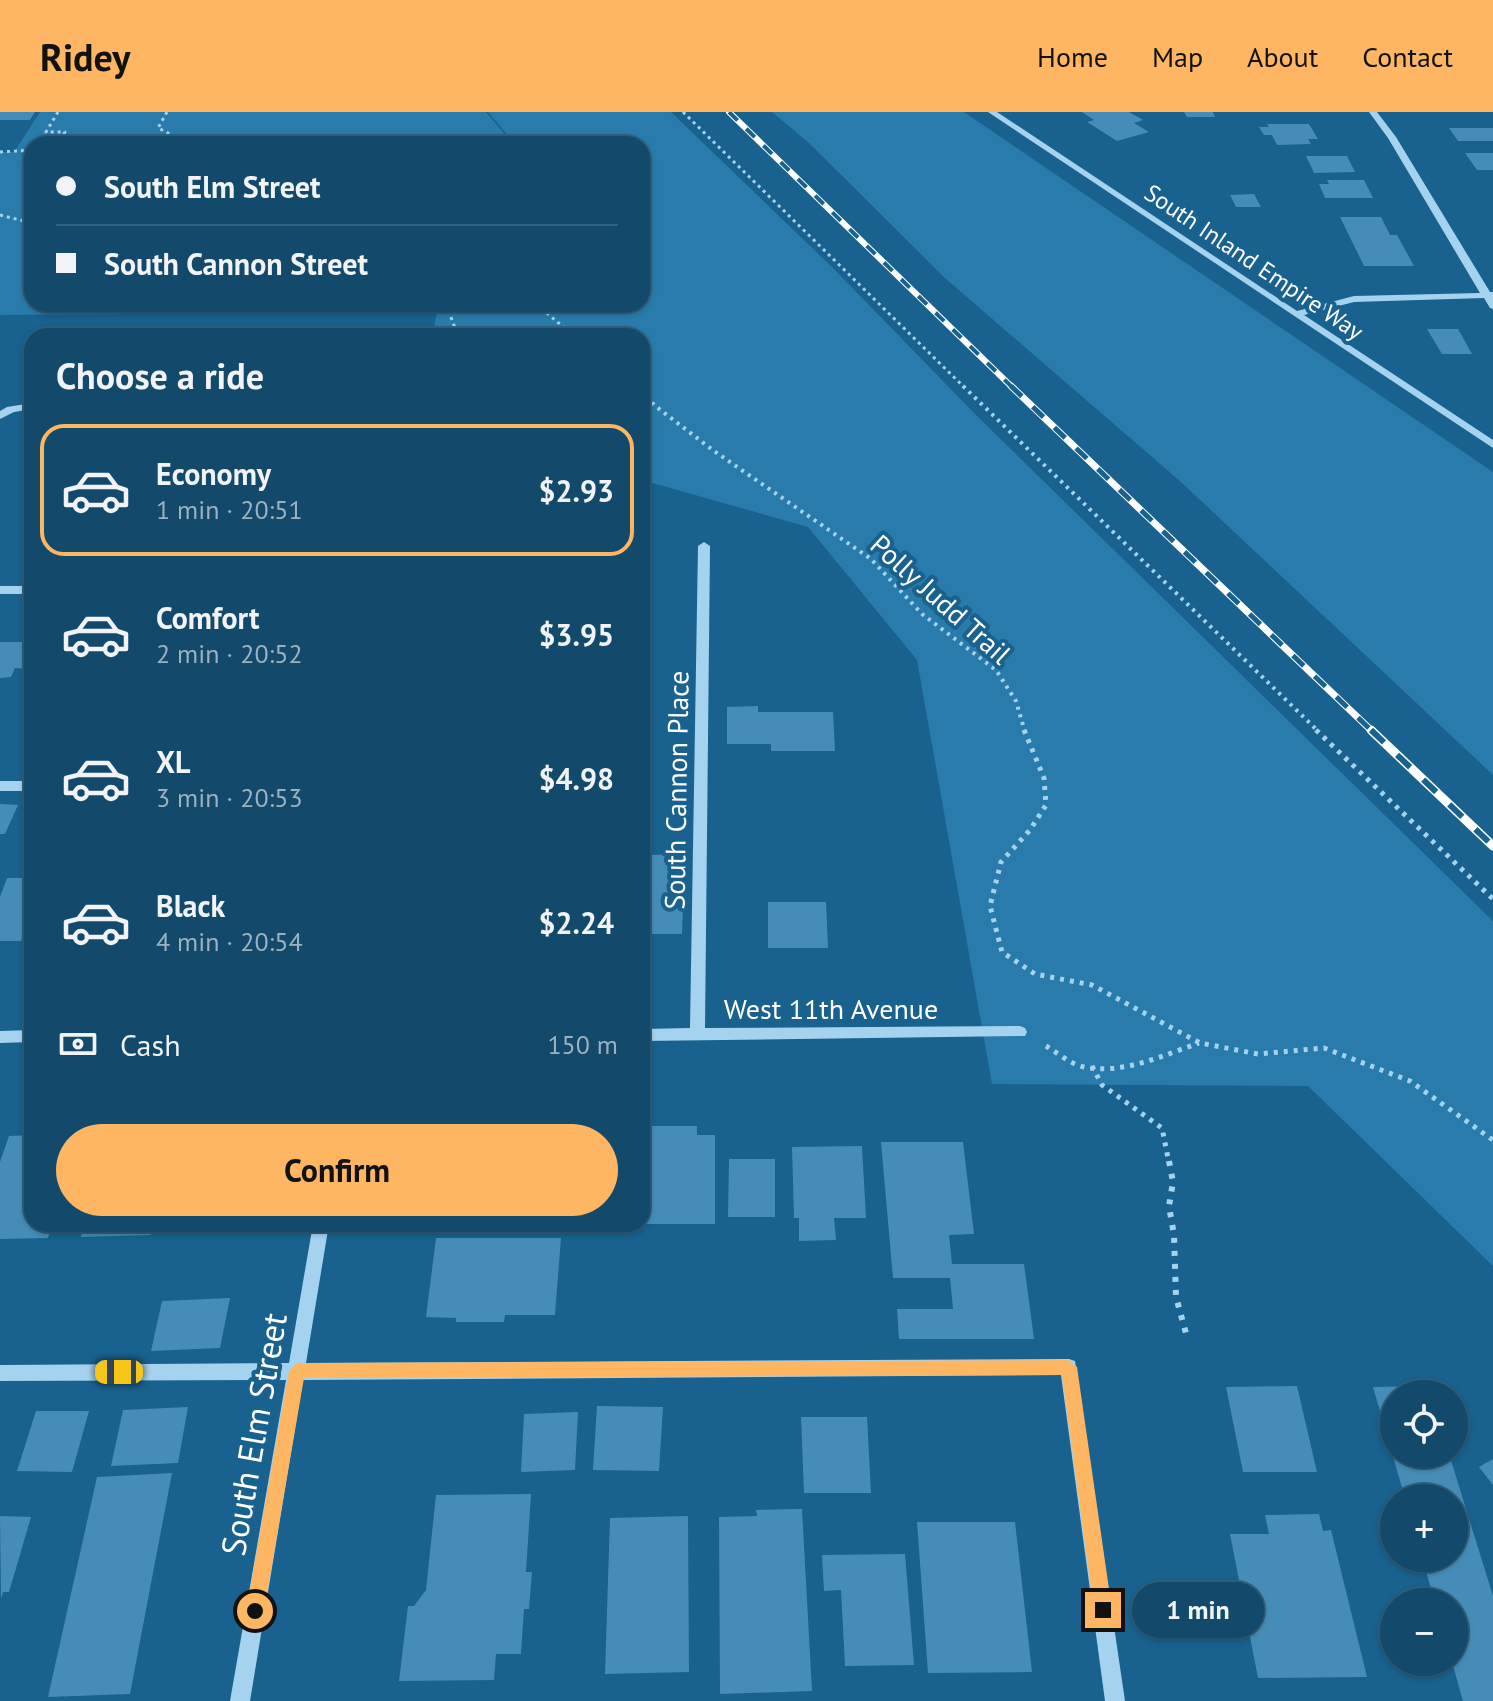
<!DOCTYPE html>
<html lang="en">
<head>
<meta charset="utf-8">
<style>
	:root { --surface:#13496a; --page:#205372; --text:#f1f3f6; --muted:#9db2c1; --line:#32617e; --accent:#ffb663 }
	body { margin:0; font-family:"PT Sans",sans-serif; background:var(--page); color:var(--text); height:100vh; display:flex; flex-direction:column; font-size:30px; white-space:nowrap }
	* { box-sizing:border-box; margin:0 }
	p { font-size:26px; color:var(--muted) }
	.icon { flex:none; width:44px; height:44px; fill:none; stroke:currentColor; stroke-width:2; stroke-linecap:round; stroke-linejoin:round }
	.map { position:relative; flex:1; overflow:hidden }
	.side { position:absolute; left:24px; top:216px; width:626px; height:904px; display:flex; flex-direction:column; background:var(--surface); border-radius:24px; box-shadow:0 2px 6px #0004,0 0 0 2px var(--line) }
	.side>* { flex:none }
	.banner { position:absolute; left:24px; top:24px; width:626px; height:176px; border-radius:24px; box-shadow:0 2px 6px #0004,0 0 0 2px var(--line); display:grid; align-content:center; height:176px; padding:0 32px; background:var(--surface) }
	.tools { position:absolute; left:1380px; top:1268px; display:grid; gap:16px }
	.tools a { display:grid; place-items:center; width:88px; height:88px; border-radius:50%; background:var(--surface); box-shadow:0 2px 6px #0004,0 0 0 2px var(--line); font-size:40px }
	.end { position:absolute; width:36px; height:36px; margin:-18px; border:10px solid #ffb663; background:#111; box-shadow:0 0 0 4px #111 }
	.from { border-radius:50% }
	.bubble { position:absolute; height:56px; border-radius:28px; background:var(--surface); box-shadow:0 2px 6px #0004,0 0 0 2px var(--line); font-size:26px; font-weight:700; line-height:56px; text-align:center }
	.car { position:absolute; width:24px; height:48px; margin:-24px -12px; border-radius:10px; box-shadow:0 0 6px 2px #0007; background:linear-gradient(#f5c518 24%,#345 0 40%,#f5c518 0 76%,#345 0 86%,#f5c518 0) }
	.banner b { display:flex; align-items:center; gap:28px; height:76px; font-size:30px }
	.banner b+b { border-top:2px solid var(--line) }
	.banner i { width:20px; height:20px; background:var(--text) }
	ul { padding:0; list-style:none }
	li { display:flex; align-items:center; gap:24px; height:132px; margin:0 16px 12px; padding:0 16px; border:4px solid transparent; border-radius:24px }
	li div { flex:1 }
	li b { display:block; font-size:30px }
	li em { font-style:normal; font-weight:700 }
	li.on { border-color:var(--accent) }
	li>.icon { width:72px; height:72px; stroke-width:1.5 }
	h2 { padding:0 32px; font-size:36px; line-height:96px }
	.pay { display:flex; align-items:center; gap:20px; height:88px; padding:0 32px; font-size:30px }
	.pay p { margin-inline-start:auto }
	.button { display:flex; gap:16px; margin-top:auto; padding:16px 32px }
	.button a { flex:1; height:92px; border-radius:48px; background:var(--accent); color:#111; font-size:32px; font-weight:700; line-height:92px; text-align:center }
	header { display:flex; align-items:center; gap:48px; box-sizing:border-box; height:112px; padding:0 40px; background:var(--accent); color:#111 }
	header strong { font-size:38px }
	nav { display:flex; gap:44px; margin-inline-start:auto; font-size:28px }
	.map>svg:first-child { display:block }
	.green { fill:#287bab }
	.building { fill:#458db8 }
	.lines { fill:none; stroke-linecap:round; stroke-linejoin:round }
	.path-far3 { stroke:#a5d3ef; stroke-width:3; stroke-dasharray:3 4; stroke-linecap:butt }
	.path-far2 { stroke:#a5d3ef; stroke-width:4; stroke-dasharray:3 5; stroke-linecap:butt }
	.path-far1 { stroke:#a5d3ef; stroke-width:5; stroke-dasharray:4 6; stroke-linecap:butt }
	.path { stroke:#a5d3ef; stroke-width:6; stroke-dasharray:5 8; stroke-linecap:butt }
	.minor { fill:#a5d3ef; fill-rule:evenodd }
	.rail-far2-casing { stroke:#fff; stroke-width:6 }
	.rail-far1-casing { stroke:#fff; stroke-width:7 }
	.rail-casing { stroke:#fff; stroke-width:9 }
	.rail-far2 { stroke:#19618e; stroke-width:4; stroke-dasharray:12; stroke-linecap:butt }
	.rail-far1 { stroke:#19618e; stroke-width:5; stroke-dasharray:15; stroke-linecap:butt }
	.rail { stroke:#19618e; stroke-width:6; stroke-dasharray:18; stroke-linecap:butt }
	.route { fill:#ffb663 }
	.labels { text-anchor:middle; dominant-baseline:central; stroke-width:8; stroke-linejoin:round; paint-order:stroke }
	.far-street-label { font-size:24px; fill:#fff; stroke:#19618e }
	.street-label { font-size:28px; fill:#fff; stroke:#19618e }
	.near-street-label { font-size:34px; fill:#fff; stroke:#19618e }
</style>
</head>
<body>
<header>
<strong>Ridey</strong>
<nav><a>Home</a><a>Map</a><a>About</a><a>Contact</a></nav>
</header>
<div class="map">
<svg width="1493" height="1589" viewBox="0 0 1493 1589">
	<rect width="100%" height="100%" fill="#19618e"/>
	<!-- green -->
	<g class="green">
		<path d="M40,0H486L513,32H32V192H642V32H515L488,0H671L833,156L975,302L1493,809V1154L1308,974L992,972L917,548L808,415L642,368V224H432L437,200L0,203V40H14Z"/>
		<path d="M772,0H964L1493,360V663L1181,370L946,167L810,32Z"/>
	</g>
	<!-- building -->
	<g class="building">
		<path d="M0,0H35L30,8H0Z"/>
		<path d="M1082,0H1129L1143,8L1134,11L1149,20L1117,29L1087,10L1094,8Z"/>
		<path d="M1184,0H1213L1215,5H1187Z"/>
		<path d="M1267,12H1309L1318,27H1308L1311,32L1277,33L1272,23H1264L1259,15H1269Z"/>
		<path d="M1449,16H1493V29H1458Z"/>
		<path d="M69,23L103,24L98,32H63Z"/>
		<path d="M1465,41H1493V58H1477Z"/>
		<path d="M1306,44H1347L1355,60L1314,61Z"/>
		<path d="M1327,68H1364L1373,86H1325L1319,72H1329Z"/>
		<path d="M1254,82L1261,95H1236L1230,83Z"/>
		<path d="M1340,105H1381L1390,123H1397L1414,154H1364Z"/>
		<path d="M1427,217H1458L1472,242H1442Z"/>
		<path d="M241,218L238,224H189L191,219Z"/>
		<path d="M126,220H178L176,224H125Z"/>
		<path d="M0,530H32V557L15,556L11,565L0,566Z"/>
		<path d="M758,594V600H833L835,639H771V632H727V595Z"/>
		<path d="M0,692L18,693L5,722H0Z"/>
		<path d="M687,742L686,763H679L677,796H683L682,822H642V780H648L650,743Z"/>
		<path d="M7,766H32V823H23L21,829H0V785Z"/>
		<path d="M768,790H826L828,836H768Z"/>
		<path d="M642,1014H697V1023H715V1112H642Z"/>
		<path d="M32,1023V1112H52L48,1126L0,1127V1050L9,1024Z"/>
		<path d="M881,1030H963L974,1122L949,1123L952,1152H1024L1034,1227H899L897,1197H953L950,1166H893Z"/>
		<path d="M862,1034L866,1106H834L836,1128L799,1129V1106H794L792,1035Z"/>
		<path d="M729,1047H775V1105H728Z"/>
		<path d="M84,1112H153L151,1123L81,1125Z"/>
		<path d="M436,1126H561L555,1203H505L504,1210H456V1206L426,1205Z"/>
		<path d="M230,1186L220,1236L151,1239L162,1189Z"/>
		<path d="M1297,1274L1317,1360H1243L1226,1275Z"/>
		<path d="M1428,1274L1430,1282H1394V1342H1449L1493,1484V1589H1463L1452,1550L1454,1490H1435L1422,1446H1454V1386H1405L1373,1275Z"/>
		<path d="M597,1294L663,1295L659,1359L593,1358Z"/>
		<path d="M188,1295L178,1351L111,1354L123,1298Z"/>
		<path d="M36,1299H89L72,1360L17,1359Z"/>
		<path d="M578,1300L575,1358L521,1360L524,1302Z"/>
		<path d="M801,1305H867L871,1381H804Z"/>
		<path d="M1493,1347V1373L1479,1355Z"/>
		<path d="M172,1361L130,1582L48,1585L97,1365Z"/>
		<path d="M531,1382L526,1460H532L529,1497H524L521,1542H496L494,1568L399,1569L408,1494H414L426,1478L436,1383Z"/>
		<path d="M802,1397L812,1579L720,1582L719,1405L757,1404L756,1398Z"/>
		<path d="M1319,1402L1323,1419L1331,1418L1367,1565L1258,1566L1230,1422H1269L1265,1403Z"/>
		<path d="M0,1404L31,1405L9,1480H3L1,1487Z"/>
		<path d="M688,1404L689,1560L605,1562L610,1406Z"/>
		<path d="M917,1410H1015L1032,1560L928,1561Z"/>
		<path d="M905,1442L914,1553L845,1554L841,1478L824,1479L822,1443Z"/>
	</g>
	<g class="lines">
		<!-- path-far3 -->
		<g class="path-far3">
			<path d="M58,0L46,20H65L59,31L99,32"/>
			<path d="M167,0L158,16L190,32"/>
			<path d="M683,0L965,276"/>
			<path d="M37,32L59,31"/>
			<path d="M0,40L32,38"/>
			<path d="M0,103L32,111"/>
			<path d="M430,192L448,196"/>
			<path d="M446,192L458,224"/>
			<path d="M536,192L574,224"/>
		</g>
		<!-- path-far2 -->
		<g class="path-far2">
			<path d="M963,274L1319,620"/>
			<path d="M642,278L654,293L714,339L871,447L922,502L996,558L1016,589L1025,620"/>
		</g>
		<!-- path-far1 -->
		<g class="path-far1">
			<path d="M1024,618L1044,666L1046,693L1030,718L1001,750L990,794L1002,840L1035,862L1092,873L1200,931L1258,942L1324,936L1410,969L1493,1028"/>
			<path d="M1316,618L1493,787"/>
			<path d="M1046,934C1058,941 1070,952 1084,955C1122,963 1164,943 1199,931"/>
			<path d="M1092,954L1102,973L1162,1016L1169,1051"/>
		</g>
		<!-- path -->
		<path class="path" d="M1169,1049L1173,1070L1169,1094L1174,1123L1176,1185L1187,1225"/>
		<!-- minor -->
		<g class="minor">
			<path d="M988,0H997L1297,199L1354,184L1480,181L1388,26L1369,0H1377L1396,25L1490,180H1493V197L1490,196L1484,186L1354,190L1304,203L1493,328V336Z"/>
			<path d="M32,291V297L14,300L0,307V299L7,295Z"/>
			<path d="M704,430L710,434L705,916L1020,914L1025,916L1027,920L1025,924L642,929V917L690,916L698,434Z"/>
			<rect x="0" y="474" width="32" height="8"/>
			<rect x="0" y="669" width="32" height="10"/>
			<path d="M32,918V930L0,931V919Z"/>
			<path d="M313,1112H329L306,1251L1069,1247L1075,1249L1125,1589H1105L1061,1263L303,1268L250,1589H230L286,1268L0,1269V1253L289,1251Z"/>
		</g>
		<!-- rail-far2 casing -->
		<g class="rail-far2-casing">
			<path id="rail-far2" d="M729,0L1013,276"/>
		</g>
		<!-- rail-far1 casing -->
		<g class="rail-far1-casing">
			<path id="rail-far1" d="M1011,274L1373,620"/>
		</g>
		<!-- rail casing -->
		<g class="rail-casing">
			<path id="rail" d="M1371,618L1493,734"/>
		</g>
		<!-- rail-far2 -->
		<use href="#rail-far2" class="rail-far2"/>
		<!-- rail-far1 -->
		<use href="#rail-far1" class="rail-far1"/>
		<!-- rail -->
		<use href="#rail" class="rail"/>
	</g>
	<!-- route -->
	<path class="route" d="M1069,1248L1077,1255L1112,1498L1109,1504L1103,1507L1096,1504L1094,1498L1062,1263L304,1266L264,1499L262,1505L255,1508L249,1505L246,1499L289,1259L297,1251Z"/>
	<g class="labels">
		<!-- far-street labels -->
		<g class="far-street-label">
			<text transform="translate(1254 150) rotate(34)">South Inland Empire Way</text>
		</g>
		<!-- street labels -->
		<g class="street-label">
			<text transform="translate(941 487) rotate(42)">Polly Judd Trail</text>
			<text transform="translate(676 678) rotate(-89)">South Cannon Place</text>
			<text x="831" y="896">West 11th Avenue</text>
		</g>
		<!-- near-street labels -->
		<g class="near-street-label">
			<text transform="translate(253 1322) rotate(-80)">South Elm Street</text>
		</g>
	</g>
</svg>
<div class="tools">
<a><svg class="icon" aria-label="locate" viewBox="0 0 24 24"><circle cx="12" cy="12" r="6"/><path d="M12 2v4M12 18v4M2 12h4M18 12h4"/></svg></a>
<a>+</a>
<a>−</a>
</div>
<i class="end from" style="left:255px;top:1499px"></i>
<i class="end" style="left:1103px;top:1498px"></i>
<div class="bubble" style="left:1132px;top:1470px;width:132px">1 min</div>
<i class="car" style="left:119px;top:1260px;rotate:270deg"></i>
<div class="banner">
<b><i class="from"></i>South Elm Street</b>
<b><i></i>South Cannon Street</b>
</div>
<section class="side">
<h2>Choose a ride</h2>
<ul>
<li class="on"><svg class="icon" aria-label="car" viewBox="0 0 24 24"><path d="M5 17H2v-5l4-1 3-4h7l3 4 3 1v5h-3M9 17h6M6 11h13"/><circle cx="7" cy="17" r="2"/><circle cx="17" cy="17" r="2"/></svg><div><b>Economy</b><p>1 min · 20:51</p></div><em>$2.93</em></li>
<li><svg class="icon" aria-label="car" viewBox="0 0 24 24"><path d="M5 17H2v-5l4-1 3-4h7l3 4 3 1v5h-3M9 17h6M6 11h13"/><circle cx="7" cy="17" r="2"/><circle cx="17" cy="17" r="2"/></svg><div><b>Comfort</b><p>2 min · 20:52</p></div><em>$3.95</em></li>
<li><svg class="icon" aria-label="car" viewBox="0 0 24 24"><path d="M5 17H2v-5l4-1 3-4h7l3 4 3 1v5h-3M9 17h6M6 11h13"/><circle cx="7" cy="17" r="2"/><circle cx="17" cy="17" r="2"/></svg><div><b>XL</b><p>3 min · 20:53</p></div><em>$4.98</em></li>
<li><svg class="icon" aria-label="car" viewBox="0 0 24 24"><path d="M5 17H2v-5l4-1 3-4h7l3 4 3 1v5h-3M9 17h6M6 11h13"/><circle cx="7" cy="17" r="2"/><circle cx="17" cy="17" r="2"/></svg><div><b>Black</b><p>4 min · 20:54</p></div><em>$2.24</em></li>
</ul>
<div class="pay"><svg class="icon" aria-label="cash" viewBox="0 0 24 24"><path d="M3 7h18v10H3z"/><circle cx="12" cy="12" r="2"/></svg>Cash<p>150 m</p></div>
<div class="button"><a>Confirm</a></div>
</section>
</div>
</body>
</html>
